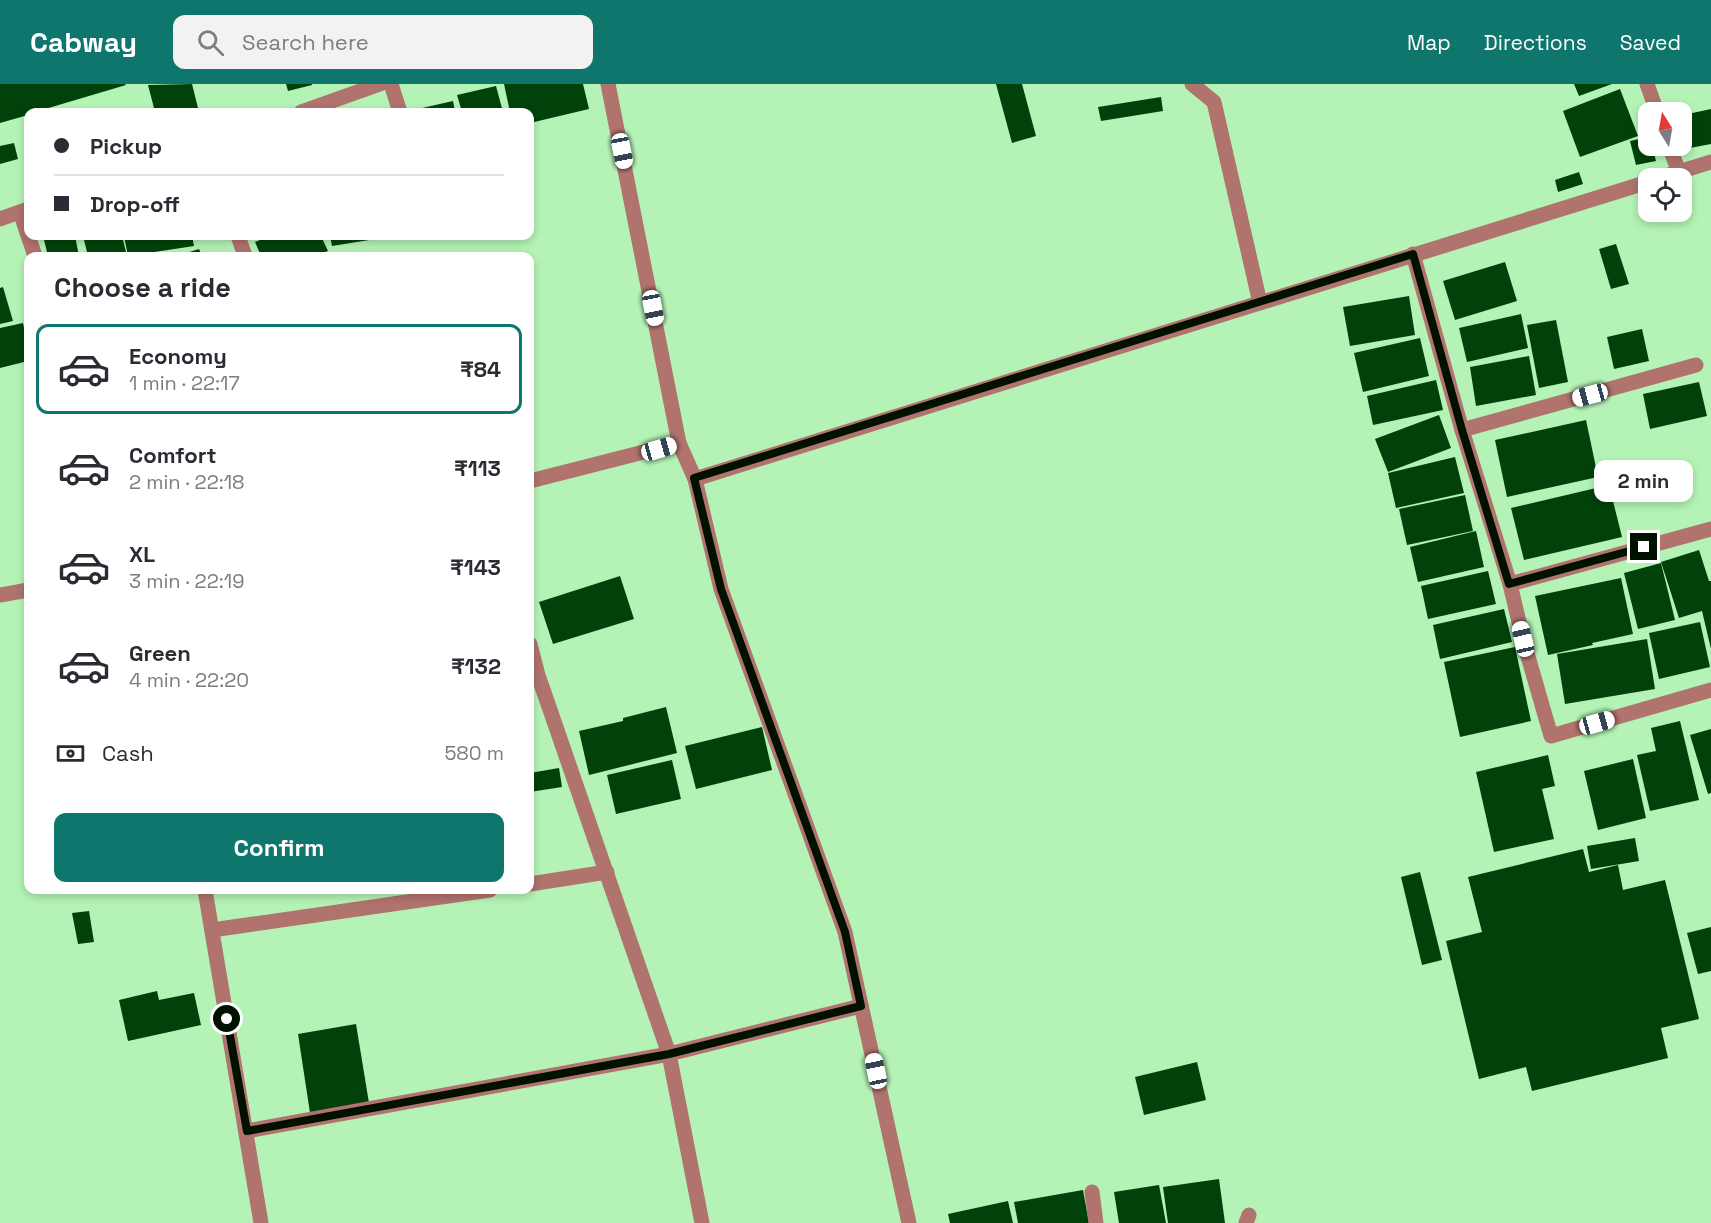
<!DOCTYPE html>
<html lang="en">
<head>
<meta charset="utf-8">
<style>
	:root { --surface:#fff; --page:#f2f2f3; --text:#2b2b33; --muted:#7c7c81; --line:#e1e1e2; --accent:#0f766e }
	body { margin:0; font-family:"Space Grotesk",sans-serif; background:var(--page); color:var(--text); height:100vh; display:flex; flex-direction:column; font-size:22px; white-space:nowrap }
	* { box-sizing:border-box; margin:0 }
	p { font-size:20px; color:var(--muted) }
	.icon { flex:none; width:33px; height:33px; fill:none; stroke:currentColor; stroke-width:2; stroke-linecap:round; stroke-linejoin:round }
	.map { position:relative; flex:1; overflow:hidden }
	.drawer { position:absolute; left:24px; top:168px; width:510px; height:642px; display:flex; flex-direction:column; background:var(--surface); border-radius:12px; box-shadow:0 3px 9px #0003 }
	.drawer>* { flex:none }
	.guide { position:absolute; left:24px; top:24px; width:510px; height:132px; border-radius:12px; box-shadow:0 3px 9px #0003; display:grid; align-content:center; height:132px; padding:0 30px; background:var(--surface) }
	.needle { width:39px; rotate:349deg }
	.tools { position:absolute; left:1638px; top:18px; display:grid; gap:12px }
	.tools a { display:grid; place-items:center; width:54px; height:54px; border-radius:12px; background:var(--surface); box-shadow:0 3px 9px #0003; font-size:30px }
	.end { position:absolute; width:27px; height:27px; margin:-14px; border:8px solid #010; background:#fff; box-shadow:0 0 0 3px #fff }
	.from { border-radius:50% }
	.bubble { position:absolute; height:42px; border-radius:12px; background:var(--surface); box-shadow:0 3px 9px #0003; font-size:20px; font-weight:700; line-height:42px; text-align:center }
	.car { position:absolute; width:18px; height:36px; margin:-18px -9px; border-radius:8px; box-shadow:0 0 4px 2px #0007; background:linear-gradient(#fff 24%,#345 0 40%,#fff 0 76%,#345 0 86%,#fff 0) }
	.guide b { display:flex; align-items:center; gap:21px; height:57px; font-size:22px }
	.guide b+b { border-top:2px solid var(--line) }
	.guide i { width:15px; height:15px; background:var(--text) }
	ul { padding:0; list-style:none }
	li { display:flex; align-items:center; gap:18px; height:90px; margin:0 12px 9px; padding:0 18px; border:3px solid transparent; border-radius:12px }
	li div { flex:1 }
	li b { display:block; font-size:22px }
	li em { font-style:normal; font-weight:700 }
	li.selected { border-color:var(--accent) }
	li>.icon { width:54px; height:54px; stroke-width:1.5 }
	h2 { padding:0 30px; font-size:27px; line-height:72px }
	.pay { display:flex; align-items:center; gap:15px; height:66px; padding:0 30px; font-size:22px }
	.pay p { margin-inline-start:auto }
	.cta { display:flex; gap:12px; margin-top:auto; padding:12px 30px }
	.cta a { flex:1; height:69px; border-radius:12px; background:var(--accent); color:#fff; font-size:24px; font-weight:700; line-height:69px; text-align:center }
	header { display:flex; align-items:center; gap:36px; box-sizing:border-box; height:84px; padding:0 30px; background:var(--accent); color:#fff }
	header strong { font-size:28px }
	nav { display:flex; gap:33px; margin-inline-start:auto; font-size:21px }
	.search { width:420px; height:54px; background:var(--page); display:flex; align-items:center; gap:15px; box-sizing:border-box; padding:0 21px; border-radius:12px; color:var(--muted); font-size:22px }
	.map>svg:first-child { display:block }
	.building { fill:#00420a }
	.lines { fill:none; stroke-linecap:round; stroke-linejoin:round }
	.service { stroke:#b0736e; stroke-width:15 }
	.minor { stroke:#b0736e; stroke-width:15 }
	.route { stroke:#010; stroke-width:8 }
</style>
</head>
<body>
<header>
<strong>Cabway</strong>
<div class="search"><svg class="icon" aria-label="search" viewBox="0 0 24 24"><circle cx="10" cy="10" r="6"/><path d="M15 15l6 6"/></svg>Search here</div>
<nav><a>Map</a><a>Directions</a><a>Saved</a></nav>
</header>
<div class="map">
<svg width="1711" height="1139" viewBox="0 0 1711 1139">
	<rect width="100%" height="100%" fill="#b4f3b5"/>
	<!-- building -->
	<g class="building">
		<path d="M0,0H125L126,1L35,28H28V31L0,39Z"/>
		<path d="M192,0L199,28H155L148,1Z"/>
		<path d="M286,0H312V1L288,7Z"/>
		<path d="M504,0H583L589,25L530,39V28H510Z"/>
		<path d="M996,0H1022L1036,52L1012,59Z"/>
		<path d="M1574,0H1612L1579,12Z"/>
		<path d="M496,2L503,28H462L457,11Z"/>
		<path d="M1620,5L1638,52L1580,73L1563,27Z"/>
		<path d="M1161,13L1163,27L1101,37L1098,23Z"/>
		<path d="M453,17L455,28H409V27Z"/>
		<path d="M1711,25V60L1690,64L1683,31Z"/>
		<path d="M1648,53V62H1652L1656,77L1636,81L1630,57Z"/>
		<path d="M14,59L18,75L0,80V62Z"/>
		<path d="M1579,88L1583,100L1558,108L1555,96Z"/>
		<path d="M43,152H75L79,172H48Z"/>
		<path d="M83,152H122L127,172H88Z"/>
		<path d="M124,152H192L194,162L128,172Z"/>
		<path d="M270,152H321L328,167L313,172H261L255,158Z"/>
		<path d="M330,152H388V153L332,162Z"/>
		<path d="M1616,160L1629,200L1611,205L1599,165Z"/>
		<path d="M199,165L202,172H176Z"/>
		<path d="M1505,178L1517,217L1455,236L1443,197Z"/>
		<path d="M3,203L13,237L0,240V204Z"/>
		<path d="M1409,212L1415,251L1350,262L1343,223Z"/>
		<path d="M1521,230L1528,264L1467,278L1459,244Z"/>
		<path d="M1556,236L1568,298L1539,304L1527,241Z"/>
		<path d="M23,239L28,263V277L0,284V244Z"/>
		<path d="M1642,245L1649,277L1614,285L1607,253Z"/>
		<path d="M1420,254L1429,292L1363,308L1354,269Z"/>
		<path d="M1529,272L1536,311L1476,322L1470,283Z"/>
		<path d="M1436,296L1443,326L1373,341L1367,312Z"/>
		<path d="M1699,298L1707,332L1650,345L1643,310Z"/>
		<path d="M1439,331L1451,364L1388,388L1375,355Z"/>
		<path d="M1586,336L1598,393L1507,413L1495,356Z"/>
		<path d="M1455,373L1464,409L1396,424L1388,389Z"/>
		<path d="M1609,401L1622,453L1524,476L1511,424Z"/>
		<path d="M1465,411L1473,447L1407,461L1399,425Z"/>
		<path d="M1476,447L1484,483L1418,498L1410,463Z"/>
		<path d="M1699,466L1709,497H1711V565L1702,527L1679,534L1661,478Z"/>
		<path d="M1661,479L1675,536L1638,545L1624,489Z"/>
		<path d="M1488,487L1496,520L1428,535L1421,502Z"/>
		<path d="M620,492L634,535L553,560L539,518Z"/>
		<path d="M1621,494L1633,550L1592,559L1593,561L1548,571L1535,512Z"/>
		<path d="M1504,525L1512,558L1440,575L1433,541Z"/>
		<path d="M1700,538L1710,583L1659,595L1649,549Z"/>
		<path d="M1647,555L1655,605L1565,620L1557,570Z"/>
		<path d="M1515,563L1531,637L1460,653L1444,578Z"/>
		<path d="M666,623L677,669L589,691L579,647L623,637V634Z"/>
		<path d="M1680,637L1699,716L1650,727L1637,671L1656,667L1651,644Z"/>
		<path d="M762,643L772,686L696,705L685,662Z"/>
		<path d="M1711,645V709L1708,710L1690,651Z"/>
		<path d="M1548,671L1555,702L1542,705L1554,755L1494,768L1476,688Z"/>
		<path d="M1633,675L1646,734L1598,746L1584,687Z"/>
		<path d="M672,676L681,715L616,730L607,691Z"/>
		<path d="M559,684L562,703L530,708V689Z"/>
		<path d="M1635,754L1639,777L1591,785L1587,762Z"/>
		<path d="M1583,765L1589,788L1618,781L1623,806L1665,796L1699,935L1661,944L1668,974L1532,1007L1526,983L1479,995L1446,857L1482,848L1468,793Z"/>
		<path d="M1420,788L1442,876L1422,881L1401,793Z"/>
		<path d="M89,827L94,858L78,860L72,829Z"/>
		<path d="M1711,843V887L1698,890L1687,849Z"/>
		<path d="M157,907L159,916L194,909L201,941L128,957L119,916Z"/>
		<path d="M356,940L369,1019L310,1029L298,950Z"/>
		<path d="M1197,978L1206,1016L1144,1031L1135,993Z"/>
		<path d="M1219,1095L1225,1139H1168L1163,1103Z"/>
		<path d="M1159,1101L1166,1139H1119L1114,1108Z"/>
		<path d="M1083,1106L1089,1139H1018L1014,1118Z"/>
		<path d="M1008,1117L1013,1139H950L948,1130Z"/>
	</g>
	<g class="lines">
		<!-- service -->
		<g class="service">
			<path d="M391,0L400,28"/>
			<path d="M301,28L380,0"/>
			<path d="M20,128L35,172"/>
			<path d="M0,135L28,125"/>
			<path d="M238,152L245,172"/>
		</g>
		<!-- minor -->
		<g class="minor">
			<path d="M608,0L679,359L695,395L721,505L845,848L909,1139"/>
			<path d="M1192,0L1214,18L1260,219"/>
			<path d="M1647,0L1657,28"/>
			<path d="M1669,62L1679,88"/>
			<path d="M1659,94L1711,78"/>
			<path d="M1413,170L1462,346L1510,500L1523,555L1551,652L1711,606"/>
			<path d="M1462,346L1696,281"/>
			<path d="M695,395L1648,98"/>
			<path d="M530,397L679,359"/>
			<path d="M1510,500L1711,445"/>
			<path d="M0,511L28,506"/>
			<path d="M530,560L538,591L669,970L702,1139"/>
			<path d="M530,800L607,788"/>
			<path d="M205,806L261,1139"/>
			<path d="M212,846L490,806"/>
			<path d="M247,1047L669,970L861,922"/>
			<path d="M1092,1108L1096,1139"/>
			<path d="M1246,1139L1249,1131"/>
		</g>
	</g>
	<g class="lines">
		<!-- route -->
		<path class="route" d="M227,935L247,1047L669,970L861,922L845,848L721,505L694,394L1413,170L1462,346L1509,500L1644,463"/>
	</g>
</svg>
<div class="tools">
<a><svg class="needle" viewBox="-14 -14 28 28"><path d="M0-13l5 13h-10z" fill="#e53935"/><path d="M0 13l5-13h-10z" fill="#7c7c81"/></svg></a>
<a><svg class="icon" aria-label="locate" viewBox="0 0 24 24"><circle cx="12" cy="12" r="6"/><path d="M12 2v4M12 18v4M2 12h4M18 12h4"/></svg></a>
</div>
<i class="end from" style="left:227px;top:935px"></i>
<i class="end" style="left:1644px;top:463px"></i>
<div class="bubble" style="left:1594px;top:376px;width:99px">2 min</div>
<i class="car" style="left:622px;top:67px;rotate:169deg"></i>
<i class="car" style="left:653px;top:224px;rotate:169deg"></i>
<i class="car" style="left:1590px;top:311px;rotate:255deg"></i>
<i class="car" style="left:659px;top:365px;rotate:74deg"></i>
<i class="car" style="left:1523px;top:555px;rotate:347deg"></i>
<i class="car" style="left:1597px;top:639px;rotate:74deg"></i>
<i class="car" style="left:876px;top:987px;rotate:348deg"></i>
<div class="guide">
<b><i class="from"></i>Pickup</b>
<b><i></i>Drop-off</b>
</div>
<section class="drawer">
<h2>Choose a ride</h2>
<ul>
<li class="selected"><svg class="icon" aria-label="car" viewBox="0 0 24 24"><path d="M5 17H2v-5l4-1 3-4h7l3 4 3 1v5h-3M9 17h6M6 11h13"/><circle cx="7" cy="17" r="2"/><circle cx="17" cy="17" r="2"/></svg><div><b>Economy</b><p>1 min · 22:17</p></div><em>₹84</em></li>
<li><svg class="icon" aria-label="car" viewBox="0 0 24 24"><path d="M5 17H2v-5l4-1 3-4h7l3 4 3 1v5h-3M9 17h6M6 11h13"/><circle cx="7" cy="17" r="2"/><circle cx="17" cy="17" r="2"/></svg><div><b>Comfort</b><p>2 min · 22:18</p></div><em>₹113</em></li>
<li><svg class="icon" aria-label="car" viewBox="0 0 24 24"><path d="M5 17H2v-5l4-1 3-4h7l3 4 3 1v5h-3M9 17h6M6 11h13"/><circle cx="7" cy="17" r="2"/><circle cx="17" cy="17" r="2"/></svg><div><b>XL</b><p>3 min · 22:19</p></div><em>₹143</em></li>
<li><svg class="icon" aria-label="car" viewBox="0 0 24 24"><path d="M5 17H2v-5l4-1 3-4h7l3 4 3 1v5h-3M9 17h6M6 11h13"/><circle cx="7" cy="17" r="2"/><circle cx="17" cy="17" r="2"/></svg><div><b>Green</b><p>4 min · 22:20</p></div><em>₹132</em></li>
</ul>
<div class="pay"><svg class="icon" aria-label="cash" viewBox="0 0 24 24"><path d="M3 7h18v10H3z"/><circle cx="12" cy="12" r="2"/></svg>Cash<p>580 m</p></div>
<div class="cta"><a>Confirm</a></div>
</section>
</div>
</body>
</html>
